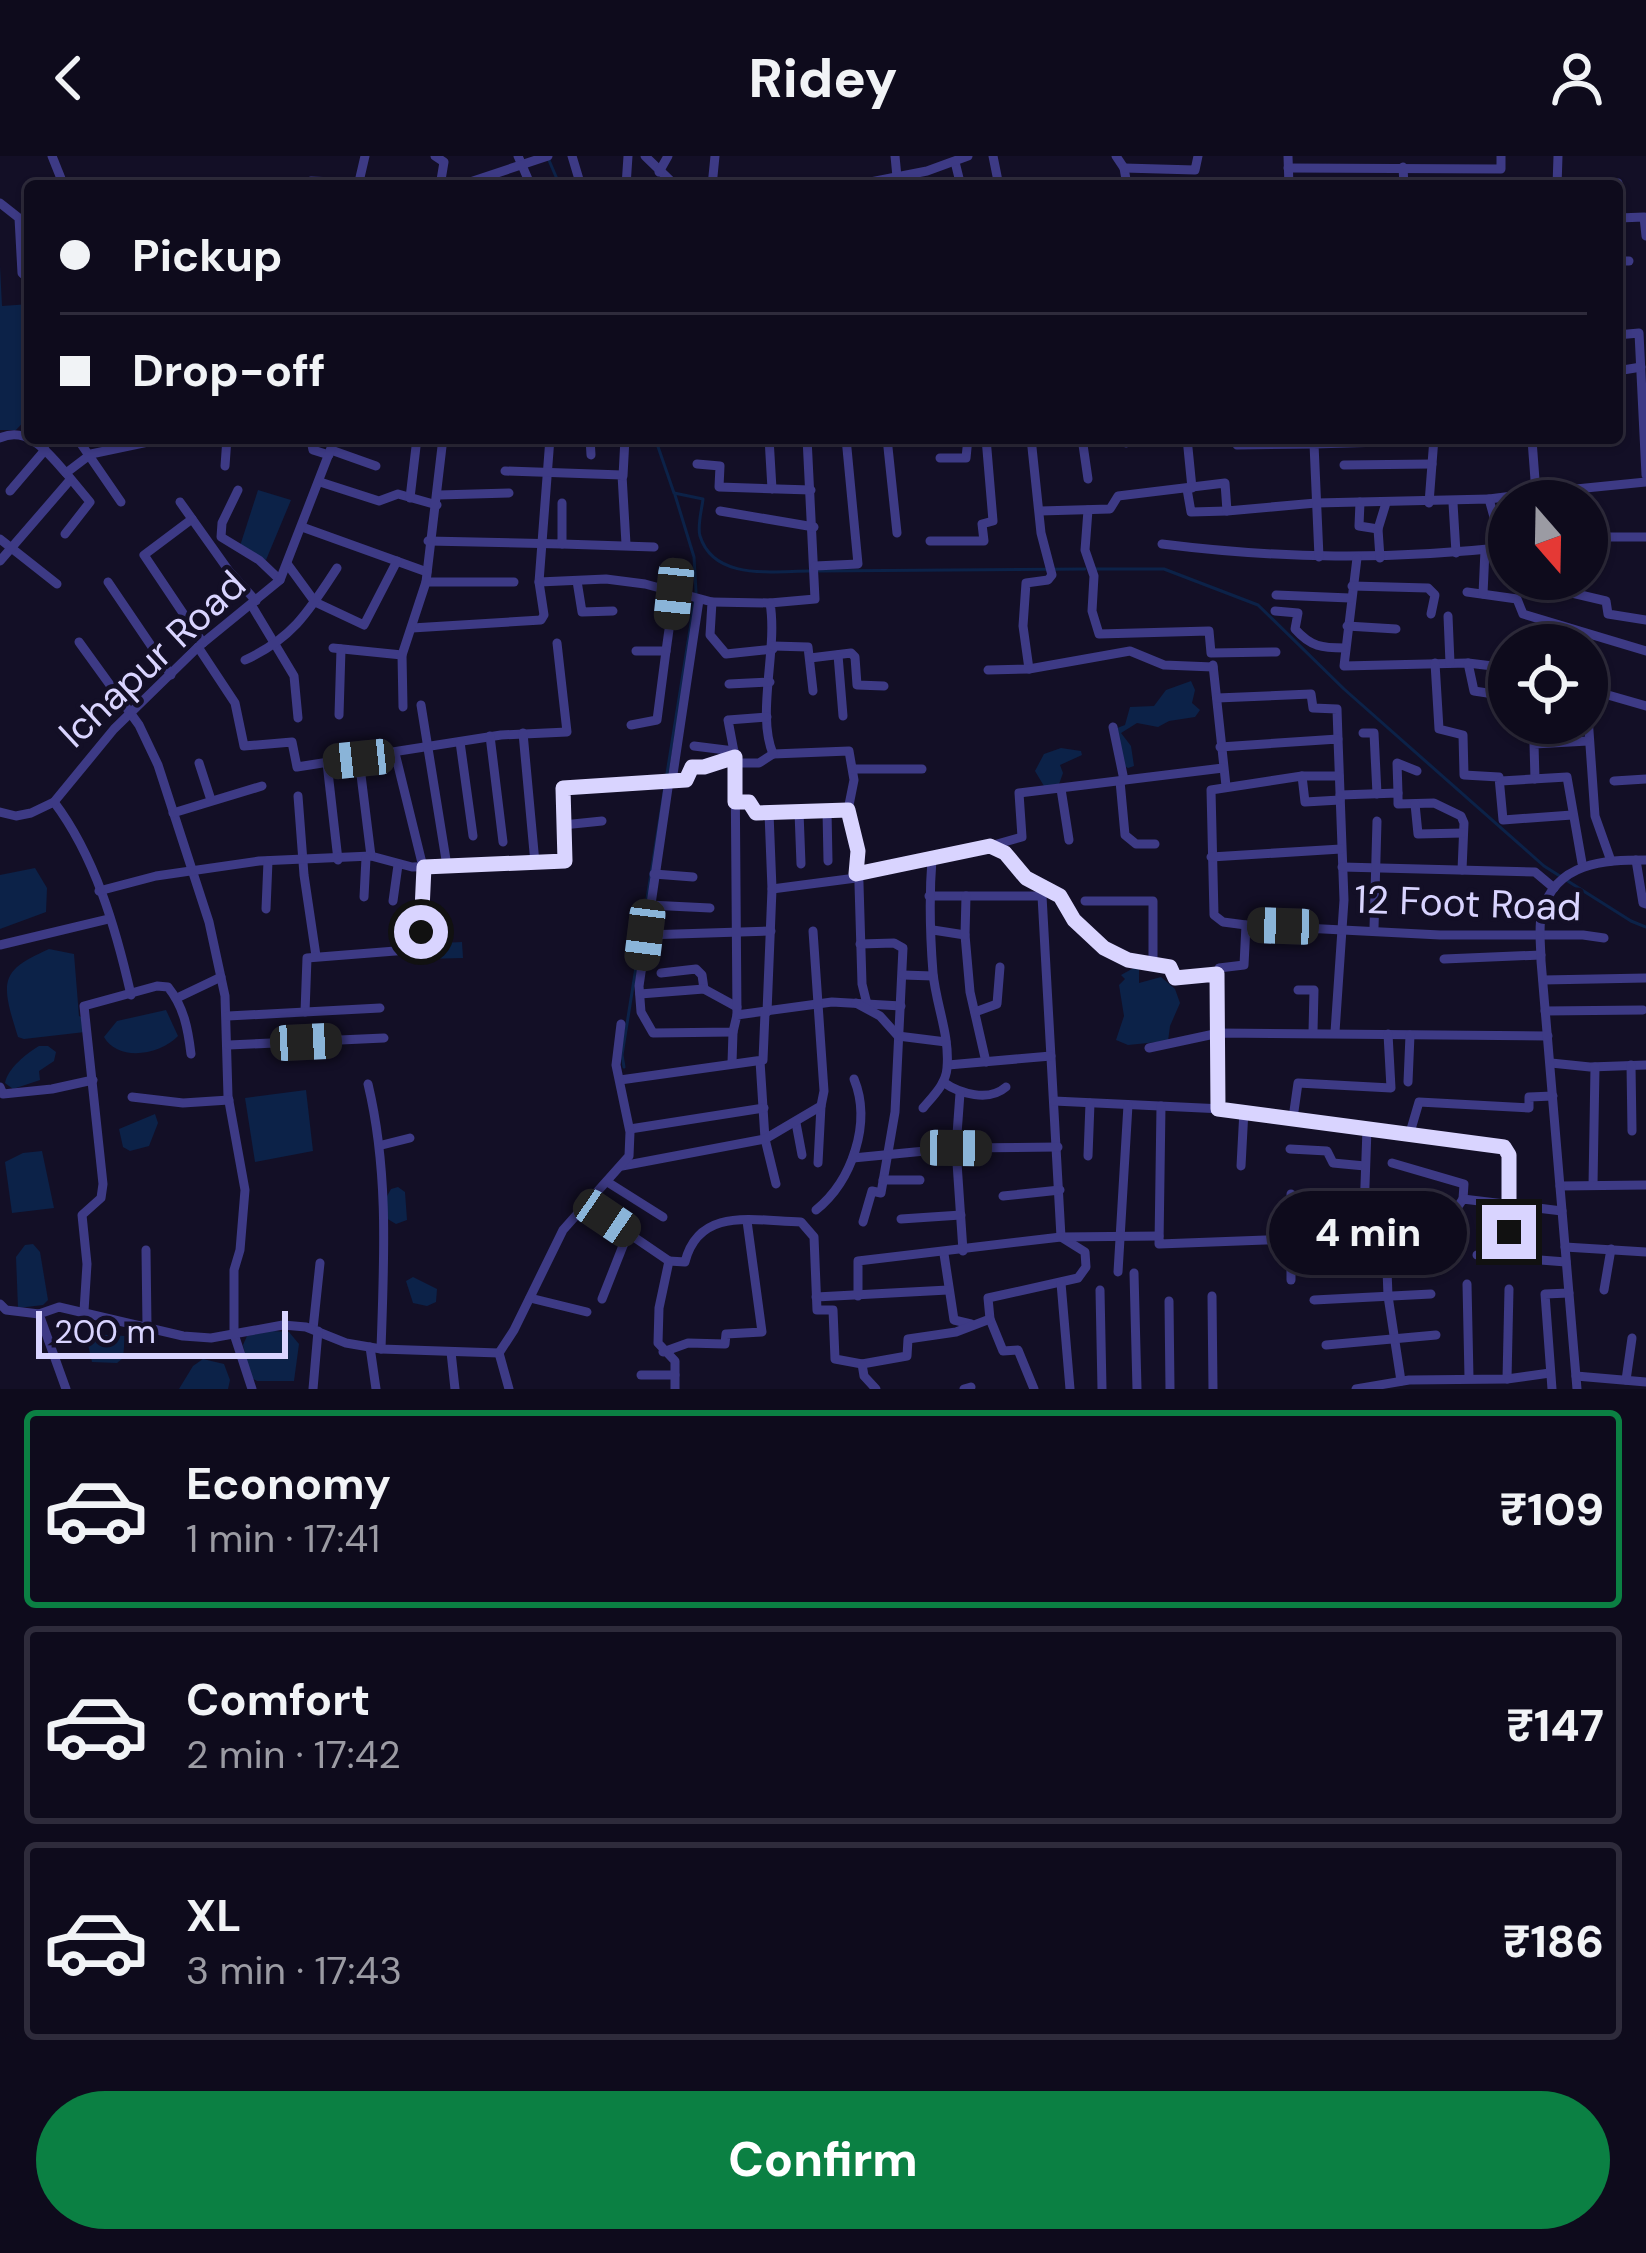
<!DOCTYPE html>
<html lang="en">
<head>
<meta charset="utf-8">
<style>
	:root { --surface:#0e0b1c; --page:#1c1929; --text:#f1f3f6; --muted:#9b9ba3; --line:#2e2b3b; --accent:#0b8043 }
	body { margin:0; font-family:"DM Sans",sans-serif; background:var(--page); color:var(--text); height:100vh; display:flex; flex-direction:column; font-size:45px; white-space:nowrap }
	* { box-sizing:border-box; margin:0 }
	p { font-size:39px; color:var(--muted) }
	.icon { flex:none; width:66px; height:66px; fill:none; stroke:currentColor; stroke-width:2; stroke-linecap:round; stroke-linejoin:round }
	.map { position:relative; height:1233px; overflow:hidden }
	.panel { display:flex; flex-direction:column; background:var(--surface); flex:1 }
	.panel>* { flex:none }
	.banner { position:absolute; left:24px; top:24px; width:1599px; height:264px; border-radius:12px; box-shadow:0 3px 9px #0004,0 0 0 3px var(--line); display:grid; align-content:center; height:264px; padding:0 36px; background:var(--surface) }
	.needle { width:78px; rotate:160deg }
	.controls { position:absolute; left:1488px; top:324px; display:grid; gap:24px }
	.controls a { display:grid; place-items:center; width:120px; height:120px; border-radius:50%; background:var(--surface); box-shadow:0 3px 9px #0004,0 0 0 3px var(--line); font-size:60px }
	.scale { position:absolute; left:36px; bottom:30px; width:252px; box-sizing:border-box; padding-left:12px; border:6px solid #d9d4ff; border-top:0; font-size:33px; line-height:42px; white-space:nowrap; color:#d9d4ff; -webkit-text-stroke:9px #130f26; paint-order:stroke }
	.end { position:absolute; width:54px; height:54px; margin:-27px; border:15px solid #d9d4ff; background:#111; box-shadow:0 0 0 6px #111 }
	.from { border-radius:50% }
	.bubble { position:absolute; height:84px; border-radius:42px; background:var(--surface); box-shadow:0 3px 9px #0004,0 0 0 3px var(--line); font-size:39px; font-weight:800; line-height:84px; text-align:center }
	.car { position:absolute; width:36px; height:72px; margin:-36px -18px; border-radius:15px; box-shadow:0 0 9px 3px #0007; background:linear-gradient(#222 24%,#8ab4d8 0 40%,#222 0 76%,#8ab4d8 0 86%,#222 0) }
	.banner b { display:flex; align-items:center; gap:42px; height:114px; font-size:45px }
	.banner b+b { border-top:3px solid var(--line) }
	.banner i { width:30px; height:30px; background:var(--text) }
	ul { padding:21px 0 0; list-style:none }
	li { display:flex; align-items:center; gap:36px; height:198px; margin:0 24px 18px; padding:0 12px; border:6px solid var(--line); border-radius:12px }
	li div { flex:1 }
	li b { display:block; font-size:45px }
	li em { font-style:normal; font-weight:800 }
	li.selected { border-color:var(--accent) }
	li>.icon { width:108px; height:108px; stroke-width:1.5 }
	.button { display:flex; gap:24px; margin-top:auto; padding:24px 36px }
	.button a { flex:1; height:138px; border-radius:72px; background:var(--accent); color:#fff; font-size:48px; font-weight:800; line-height:138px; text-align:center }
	header { display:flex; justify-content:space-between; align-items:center; height:156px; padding:0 36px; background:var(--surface); font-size:54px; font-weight:800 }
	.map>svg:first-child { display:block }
	.water { fill:#0c2248 }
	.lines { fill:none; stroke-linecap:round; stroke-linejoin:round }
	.stream { stroke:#0c2248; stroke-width:3 }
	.minor { stroke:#3d3a85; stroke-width:9 }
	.route { stroke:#d9d4ff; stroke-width:15 }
	.labels { text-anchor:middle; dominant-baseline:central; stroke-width:9; stroke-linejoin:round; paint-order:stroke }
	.street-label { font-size:39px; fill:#d9d4ff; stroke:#130f26 }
</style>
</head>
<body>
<header><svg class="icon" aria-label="back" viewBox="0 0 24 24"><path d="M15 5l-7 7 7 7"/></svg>Ridey<svg class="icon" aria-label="person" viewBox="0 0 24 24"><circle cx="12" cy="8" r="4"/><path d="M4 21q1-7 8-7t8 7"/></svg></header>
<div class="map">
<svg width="1646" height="1233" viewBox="0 0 1646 1233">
	<rect width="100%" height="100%" fill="#130f26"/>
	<!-- water -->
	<g class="water">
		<path d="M0,110L2,150L30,148V259L16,274H0Z"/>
		<path d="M258,334L291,344L266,404L240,390Z"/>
		<path d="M1191,525L1195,534L1192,547L1200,554L1195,561L1169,565L1158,571L1137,567L1121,577L1131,590L1134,610L1128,612L1117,606L1112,574L1125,569L1130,551L1154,550L1166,534Z"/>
		<path d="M1061,592L1081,595L1082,599L1060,609L1063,617L1058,631L1044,630L1035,615L1044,598Z"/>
		<path d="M35,712L47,732L46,756L0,773V719Z"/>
		<path d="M462,786L463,802L424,803L422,788Z"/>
		<path d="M49,793L74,798L79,860L85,863V876L24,883L18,881C0,824 0,815 49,793Z"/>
		<path d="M1139,809V827L1161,821L1175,833L1180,847L1170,870L1168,885L1128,889L1116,884L1124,860L1119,829L1125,823L1121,819Z"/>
		<path d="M166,854L178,880C160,899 118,906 104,881L117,865Z"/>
		<path d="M39,890H48L56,896L54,905L39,915L40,924L13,933L5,927C8,912 26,898 39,890Z"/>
		<path d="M306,934L313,995L255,1006L245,942Z"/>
		<path d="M155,958L158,967L149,990L130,995L123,991L119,973Z"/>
		<path d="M42,995L54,1052L12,1057L5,1006L23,997Z"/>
		<path d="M398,1031L405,1036L407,1064L396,1068L386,1062V1042L391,1033Z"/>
		<path d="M33,1088L40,1096L48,1144L43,1149L18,1152L16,1101L25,1089Z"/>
		<path d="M413,1121L437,1133L436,1146L427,1150L413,1147L406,1125Z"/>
		<path d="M272,1175L289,1176L299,1188L294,1225H257L250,1221L243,1189L247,1180Z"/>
		<path d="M90,1178L125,1180L123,1202L117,1207L92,1206L87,1184Z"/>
		<path d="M203,1203L224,1208L230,1224L228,1233H179L193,1210Z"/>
	</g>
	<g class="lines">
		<!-- stream -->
		<g class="stream">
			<path d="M548,2L560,30"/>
			<path d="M655,282L674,337L703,343C702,353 697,370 700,380C714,425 773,415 809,415"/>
			<path d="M1095,413H1164L1258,449L1344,533L1544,710L1631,765L1646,771"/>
			<path d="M819,415L1085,413"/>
			<path d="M624,911L622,899L696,436L694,401L675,339"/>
		</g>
		<!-- minor -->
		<g class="minor">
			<path d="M52,0L64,30"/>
			<path d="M435,0L444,6L440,30"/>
			<path d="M518,0L531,30"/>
			<path d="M572,0L581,30"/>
			<path d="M645,0L676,30"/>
			<path d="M895,0L897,21"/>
			<path d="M993,0L999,30"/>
			<path d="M1116,0L1124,12L1127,29"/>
			<path d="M1288,0L1289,30"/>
			<path d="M955,6L961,30"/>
			<path d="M1403,11L1404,30"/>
			<path d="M1124,12L1195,14L1198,0"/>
			<path d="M1288,12L1501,13V0"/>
			<path d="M659,16L668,0"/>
			<path d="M311,25L359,27"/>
			<path d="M1618,27L1619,62L1644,61L1646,80"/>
			<path d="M358,30L365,0"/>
			<path d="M458,30L548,0"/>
			<path d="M626,30L628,0"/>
			<path d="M712,30L715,0"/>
			<path d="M850,30L927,15L968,0"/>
			<path d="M1557,30L1558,0"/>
			<path d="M0,47L19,62L22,117L30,124"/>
			<path d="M1617,105H1629"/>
			<path d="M1617,146L1621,145"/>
			<path d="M1617,179L1639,177L1646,319"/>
			<path d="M1617,215L1641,211"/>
			<path d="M0,282C28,269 48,297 66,317"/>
			<path d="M77,282L121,346"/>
			<path d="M288,282L311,284L313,294L329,299"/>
			<path d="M550,282L539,426L606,423L645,428L712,446L710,479L726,498L773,493"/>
			<path d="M590,282L591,299"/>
			<path d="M769,282L772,333"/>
			<path d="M807,282L815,443L770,447C778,494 756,557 773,598L849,595L854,624L848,654L858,695L862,828L867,848"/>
			<path d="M887,282L897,377"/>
			<path d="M1082,282L1088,323"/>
			<path d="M1125,282L1126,287"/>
			<path d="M1187,282L1192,332"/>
			<path d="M1532,282H1572"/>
			<path d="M1532,284L1536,337L1646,326"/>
			<path d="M1237,289L1314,288"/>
			<path d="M331,294L376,310"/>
			<path d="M940,302H966L968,282"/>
			<path d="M697,308L720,310L719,331L811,334"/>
			<path d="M1344,309L1432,308"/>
			<path d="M225,310L227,282"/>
			<path d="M505,315L622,319L626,388"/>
			<path d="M623,320L625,282"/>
			<path d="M320,326L379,345L398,338L437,349"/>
			<path d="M1187,333L1191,356L1227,355"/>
			<path d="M238,334L222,367L221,381L259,404L280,424"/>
			<path d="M10,335L45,294"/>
			<path d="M439,339L509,337"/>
			<path d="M410,342L417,282"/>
			<path d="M1489,343L1536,337"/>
			<path d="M180,346L229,415L256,445"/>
			<path d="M1360,346L1359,370L1378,373"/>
			<path d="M1429,347L1434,282"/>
			<path d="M1453,347L1456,397"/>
			<path d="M1088,354L1085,394L1094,420L1092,455L1099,478L1209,475L1211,497L1276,496"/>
			<path d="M720,355L814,371"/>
			<path d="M1040,355L1110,353L1118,340L1225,327L1227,355L1316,347L1489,343L1499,379L1495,392"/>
			<path d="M192,363L144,399L203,487"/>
			<path d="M302,371L427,416"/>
			<path d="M65,378L90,346L66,317L91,298L167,282"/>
			<path d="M1587,381H1646"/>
			<path d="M0,383L57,428"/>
			<path d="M428,385L562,388V347"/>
			<path d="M930,385H984L982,368L993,365L986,282"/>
			<path d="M562,388L654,391"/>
			<path d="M1162,388C1282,403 1388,404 1509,391"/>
			<path d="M1319,401L1314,288L1383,286"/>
			<path d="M1357,402L1344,510L1468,507L1474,535L1494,538"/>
			<path d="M1380,402L1378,373L1386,347"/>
			<path d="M0,405L70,324"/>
			<path d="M288,409L315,446L364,469L397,405"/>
			<path d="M815,410L858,408L846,282"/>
			<path d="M577,425L582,456L613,455"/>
			<path d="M108,426L171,519"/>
			<path d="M426,426H514"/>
			<path d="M1352,430L1428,432L1435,439L1431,458"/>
			<path d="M1542,430L1606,445L1608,458L1646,464"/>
			<path d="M1467,436L1517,443L1523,458L1646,495"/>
			<path d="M1483,438L1485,394"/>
			<path d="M1276,439L1350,442"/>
			<path d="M712,446L770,447"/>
			<path d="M252,450L294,520L298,562"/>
			<path d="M1275,455L1298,457L1295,473C1311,491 1322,492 1345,492"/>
			<path d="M1448,460L1450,507"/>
			<path d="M1347,470L1396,473"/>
			<path d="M412,472L541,464L544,459L539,426"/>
			<path d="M79,486L139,569L158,609L209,766L225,840L228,940L245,1034L240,1094L234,1114V1178L252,1233"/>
			<path d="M1506,488L1511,489"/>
			<path d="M773,490L808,491L813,535"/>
			<path d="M198,491L235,547L244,590L292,586L297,611L501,579L567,576L557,487"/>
			<path d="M333,492L402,499"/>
			<path d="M636,495H666L674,438"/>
			<path d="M838,499L843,560"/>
			<path d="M810,502L851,497L855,501L857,529L884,530"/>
			<path d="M245,504C293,482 309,455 337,412"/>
			<path d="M1435,507L1439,573L1463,579L1464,619L1499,621L1503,664L1572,659"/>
			<path d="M1468,507L1509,512"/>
			<path d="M1213,509L1226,630"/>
			<path d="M1029,513L1023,470L1026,427L1048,424L1052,419L1041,377L1031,282"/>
			<path d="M988,514L1029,513L1130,495L1164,509L1213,511"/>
			<path d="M729,528L770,526"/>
			<path d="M1587,533L1646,550"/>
			<path d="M1217,542L1311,538L1313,552L1337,553L1338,583"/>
			<path d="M421,549L447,710"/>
			<path d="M403,551L402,499L426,426L443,282"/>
			<path d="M339,559L341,493"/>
			<path d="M1588,561L1595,660L1611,705"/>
			<path d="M631,569L657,564L666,495"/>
			<path d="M1113,571L1124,624"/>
			<path d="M523,577L535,707"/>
			<path d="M1363,577H1374L1377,638"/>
			<path d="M490,580L503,686"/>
			<path d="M460,586L473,680"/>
			<path d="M694,590L734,595"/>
			<path d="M1220,591L1338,583L1344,744L1335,876"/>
			<path d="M199,607L211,644"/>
			<path d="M327,607L338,704"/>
			<path d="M733,607H759L773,598"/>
			<path d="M853,613H922"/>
			<path d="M1302,620L1305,646L1340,644"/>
			<path d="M1339,620H1302L1211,634L1214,759L1223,766L1246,769L1440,779H1583L1604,782"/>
			<path d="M1535,623L1534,588L1588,585"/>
			<path d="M669,625L639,830L641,856L653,877L733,876L737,859L832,846L901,850"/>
			<path d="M672,625L699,444"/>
			<path d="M1120,625L1125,679L1136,688H1155"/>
			<path d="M1501,625L1567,621L1582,707"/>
			<path d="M1614,625L1646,623"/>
			<path d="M1061,633L1069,684"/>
			<path d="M1398,637L1397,607L1417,615"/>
			<path d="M1340,639L1398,637V648L1434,647L1461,660L1464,667L1462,714"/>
			<path d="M298,640L304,719L316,800"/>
			<path d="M54,646C95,700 116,773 131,839"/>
			<path d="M735,647H751L756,657L848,654"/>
			<path d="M1415,648L1418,678L1463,677"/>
			<path d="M827,655L828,705"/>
			<path d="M0,656L16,660L31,657L54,646L114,573L198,491L280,424L335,282"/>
			<path d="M799,656L801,708"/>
			<path d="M173,657L262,630"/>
			<path d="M563,669L602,665"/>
			<path d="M990,690L1022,681L1019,637L1223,612"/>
			<path d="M371,700L412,711L562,706L566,704L563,632L686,624L692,611L735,601"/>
			<path d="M1211,701L1341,693"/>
			<path d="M1636,704L1643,747L1646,748"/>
			<path d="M1342,711L1535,716L1554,732"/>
			<path d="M654,718L693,721"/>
			<path d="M856,718L990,690L1005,697L1026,722L1060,739L1074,764L1104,792L1153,810"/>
			<path d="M772,733L856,722"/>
			<path d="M99,735L156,720L259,705L371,700L359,603"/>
			<path d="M929,740H1042L1061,1081L1085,1096L1086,1111L1078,1122L988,1142L990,1163L1003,1195L1018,1194L1034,1233"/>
			<path d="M364,741L366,702"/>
			<path d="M393,745L398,709"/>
			<path d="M1085,745H1153V810L1170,811L1175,822L1217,819"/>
			<path d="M649,749L710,752"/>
			<path d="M266,753L268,705"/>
			<path d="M1374,772L1377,665"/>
			<path d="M933,774L965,779L970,836L986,906"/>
			<path d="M645,779L771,775"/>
			<path d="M965,779L966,740"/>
			<path d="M860,788L894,787L903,792L895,956L881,1037L872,1035L863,1066"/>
			<path d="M0,789L108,763"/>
			<path d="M1444,803L1541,799"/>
			<path d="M661,817L696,813L702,819L704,833"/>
			<path d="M903,819L933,820"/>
			<path d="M1543,824L1646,822"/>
			<path d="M1298,834H1314L1313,876"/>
			<path d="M640,838L704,833L737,851"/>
			<path d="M177,842L221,821"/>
			<path d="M856,847L880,860L898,880L946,886"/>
			<path d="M1545,855L1643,854"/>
			<path d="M305,856L307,802L408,794L421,785L423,711L395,597"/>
			<path d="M767,856L772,733L769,657"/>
			<path d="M975,856L997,848L1000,811"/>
			<path d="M737,859L735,601L728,564L767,561"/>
			<path d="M228,860L380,852"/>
			<path d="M229,889L384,882"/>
			<path d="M1149,892L1219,877L1548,880"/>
			<path d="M760,905L765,983L776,1028"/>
			<path d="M732,907L733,876"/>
			<path d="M1551,907L1590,911L1646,909"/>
			<path d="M948,909L1051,900"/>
			<path d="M1631,909L1632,975"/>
			<path d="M620,924L763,904L765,857"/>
			<path d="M943,926C960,938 989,946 1006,931"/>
			<path d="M1408,926L1410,879"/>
			<path d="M368,928C389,1016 384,1104 381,1193"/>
			<path d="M0,931L3,938L52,933L93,924"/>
			<path d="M960,937L956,992L963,1095"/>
			<path d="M132,941L183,947L229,944"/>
			<path d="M1054,945L1244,954L1504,990L1509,999L1508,1101"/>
			<path d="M1161,950L1159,1088L1290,1083L1386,1087L1388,1140L1401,1225"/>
			<path d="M923,952C933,940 946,928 947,912C950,879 936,849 933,817C930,779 929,741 932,703"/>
			<path d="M1218,953L1217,819L1219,812L1244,809L1246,769"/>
			<path d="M1293,962L1298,927L1391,932L1388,878"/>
			<path d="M796,967L802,999"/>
			<path d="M630,973L764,952"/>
			<path d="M1409,980L1419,946L1529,952V941L1553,940"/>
			<path d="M382,989L410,982"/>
			<path d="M1290,993L1327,995L1333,1007L1365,1010"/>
			<path d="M1088,1000L1090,947"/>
			<path d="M853,1002L956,992L1058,991"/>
			<path d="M818,1007L821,950"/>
			<path d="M1392,1007L1464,1028L1463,1043"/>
			<path d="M622,1010L765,983L821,950L824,935L813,775"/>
			<path d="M1241,1010L1244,954"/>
			<path d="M883,1024H920"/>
			<path d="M609,1027L663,1061"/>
			<path d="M1593,1029L1595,911"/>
			<path d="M1560,1030L1646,1029"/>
			<path d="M1291,1038V1124"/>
			<path d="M1003,1040L1060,1034"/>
			<path d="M585,1048L628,1077"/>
			<path d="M816,1054C852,1025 872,967 854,923"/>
			<path d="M901,1063L961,1059"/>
			<path d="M1363,1085L1367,973"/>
			<path d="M1386,1087L1384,1052H1406L1410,1042L1457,1052L1463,1043L1562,1055"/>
			<path d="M1565,1091L1646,1096"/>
			<path d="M146,1094L147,1170"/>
			<path d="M944,1098L954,1164L971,1168"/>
			<path d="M1477,1099L1566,1106"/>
			<path d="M1118,1116L1128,949"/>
			<path d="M1134,1117L1137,1233"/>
			<path d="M1061,1127L1070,1233"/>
			<path d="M1467,1128L1469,1222"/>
			<path d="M1100,1134L1102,1233"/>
			<path d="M1604,1134L1611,1093"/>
			<path d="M858,1140V1105L1061,1081L1159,1080"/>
			<path d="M1212,1140L1213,1233"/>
			<path d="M816,1141L948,1134"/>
			<path d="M530,1142L587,1156"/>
			<path d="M602,1143L628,1077L669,1105"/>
			<path d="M1314,1144L1431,1138"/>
			<path d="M1169,1145L1170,1233"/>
			<path d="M0,1148L6,1154L39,1158"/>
			<path d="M84,1155L87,1108L82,1059L101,1042L103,1028L84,850L157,830L168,831C184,851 188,873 191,898"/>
			<path d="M313,1173L320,1107"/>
			<path d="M1326,1189L1436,1179"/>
			<path d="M370,1191L376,1233"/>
			<path d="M451,1196L455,1233"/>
			<path d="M663,1196L688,1187L725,1188L726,1178L762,1176L747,1065"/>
			<path d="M499,1197L514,1174L563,1074L629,1000L630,976L616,909L621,868"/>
			<path d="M499,1197L509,1233"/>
			<path d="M862,1208L907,1200L908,1183L956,1176L990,1163"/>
			<path d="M641,1219H675"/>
			<path d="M1576,1220L1646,1226"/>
			<path d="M1507,1223L1509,1133"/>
			<path d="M1626,1224L1632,1182"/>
			<path d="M66,1233L39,1158L59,1151L183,1180L211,1182L283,1169L306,1171L346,1187L381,1193L499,1197"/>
			<path d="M313,1233L318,1175"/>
			<path d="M675,1233V1205L658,1187L659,1152L669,1105L685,1106C699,1050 755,1065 801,1066L814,1081L817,1154H833L835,1203L862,1208L864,1220L876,1233"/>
			<path d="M964,1233L971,1231"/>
			<path d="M1356,1233L1409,1224L1507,1223L1550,1217"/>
			<path d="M1552,1233L1545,1138L1569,1137"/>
			<path d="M1577,1233L1541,805C1541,790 1538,770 1542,756C1556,706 1604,704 1646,704"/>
		</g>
	</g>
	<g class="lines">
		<!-- route -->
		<path class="route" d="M421,776L424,711L565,705L563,632L686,624L692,611H704L735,601V646H749L756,657L848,654L858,695L856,718L990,690L1005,697L1026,722L1060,740L1074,764L1104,792L1128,804L1170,811L1175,822L1217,818L1218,953L1504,991L1509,999V1076"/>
	</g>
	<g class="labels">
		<!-- street labels -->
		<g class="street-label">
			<text transform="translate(152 503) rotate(-43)">Ichapur Road</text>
			<text transform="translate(1468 747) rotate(2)">12 Foot Road</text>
		</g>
	</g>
</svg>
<div class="controls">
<a><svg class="needle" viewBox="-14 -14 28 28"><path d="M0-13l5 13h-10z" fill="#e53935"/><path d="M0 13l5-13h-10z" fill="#9b9ba3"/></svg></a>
<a><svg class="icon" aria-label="locate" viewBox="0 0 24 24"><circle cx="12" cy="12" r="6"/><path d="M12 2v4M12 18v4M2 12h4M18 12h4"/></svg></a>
</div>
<div class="scale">200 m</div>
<i class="end from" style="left:421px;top:776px"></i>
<i class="end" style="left:1509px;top:1076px"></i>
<div class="bubble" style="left:1269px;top:1035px;width:198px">4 min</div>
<i class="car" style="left:674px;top:438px;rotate:186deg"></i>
<i class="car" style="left:359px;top:603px;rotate:264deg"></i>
<i class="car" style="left:1283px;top:770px;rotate:272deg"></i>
<i class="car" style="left:645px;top:779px;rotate:187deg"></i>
<i class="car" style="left:306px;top:886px;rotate:87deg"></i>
<i class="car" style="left:956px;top:992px;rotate:91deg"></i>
<i class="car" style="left:607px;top:1062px;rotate:124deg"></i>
<div class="banner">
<b><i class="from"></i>Pickup</b>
<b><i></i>Drop-off</b>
</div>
</div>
<section class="panel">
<ul>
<li class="selected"><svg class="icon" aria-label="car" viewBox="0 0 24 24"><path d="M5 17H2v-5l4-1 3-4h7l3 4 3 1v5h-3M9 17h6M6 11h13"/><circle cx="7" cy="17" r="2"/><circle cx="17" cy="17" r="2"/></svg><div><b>Economy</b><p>1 min · 17:41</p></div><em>₹109</em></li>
<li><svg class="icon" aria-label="car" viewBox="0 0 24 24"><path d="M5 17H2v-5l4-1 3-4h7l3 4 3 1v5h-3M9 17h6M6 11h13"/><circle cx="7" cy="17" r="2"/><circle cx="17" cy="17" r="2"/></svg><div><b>Comfort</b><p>2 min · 17:42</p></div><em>₹147</em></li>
<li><svg class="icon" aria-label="car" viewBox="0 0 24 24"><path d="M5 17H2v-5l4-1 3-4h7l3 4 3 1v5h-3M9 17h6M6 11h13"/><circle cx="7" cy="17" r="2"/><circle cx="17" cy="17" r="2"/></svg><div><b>XL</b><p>3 min · 17:43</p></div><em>₹186</em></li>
</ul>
<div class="button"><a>Confirm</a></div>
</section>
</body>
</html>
